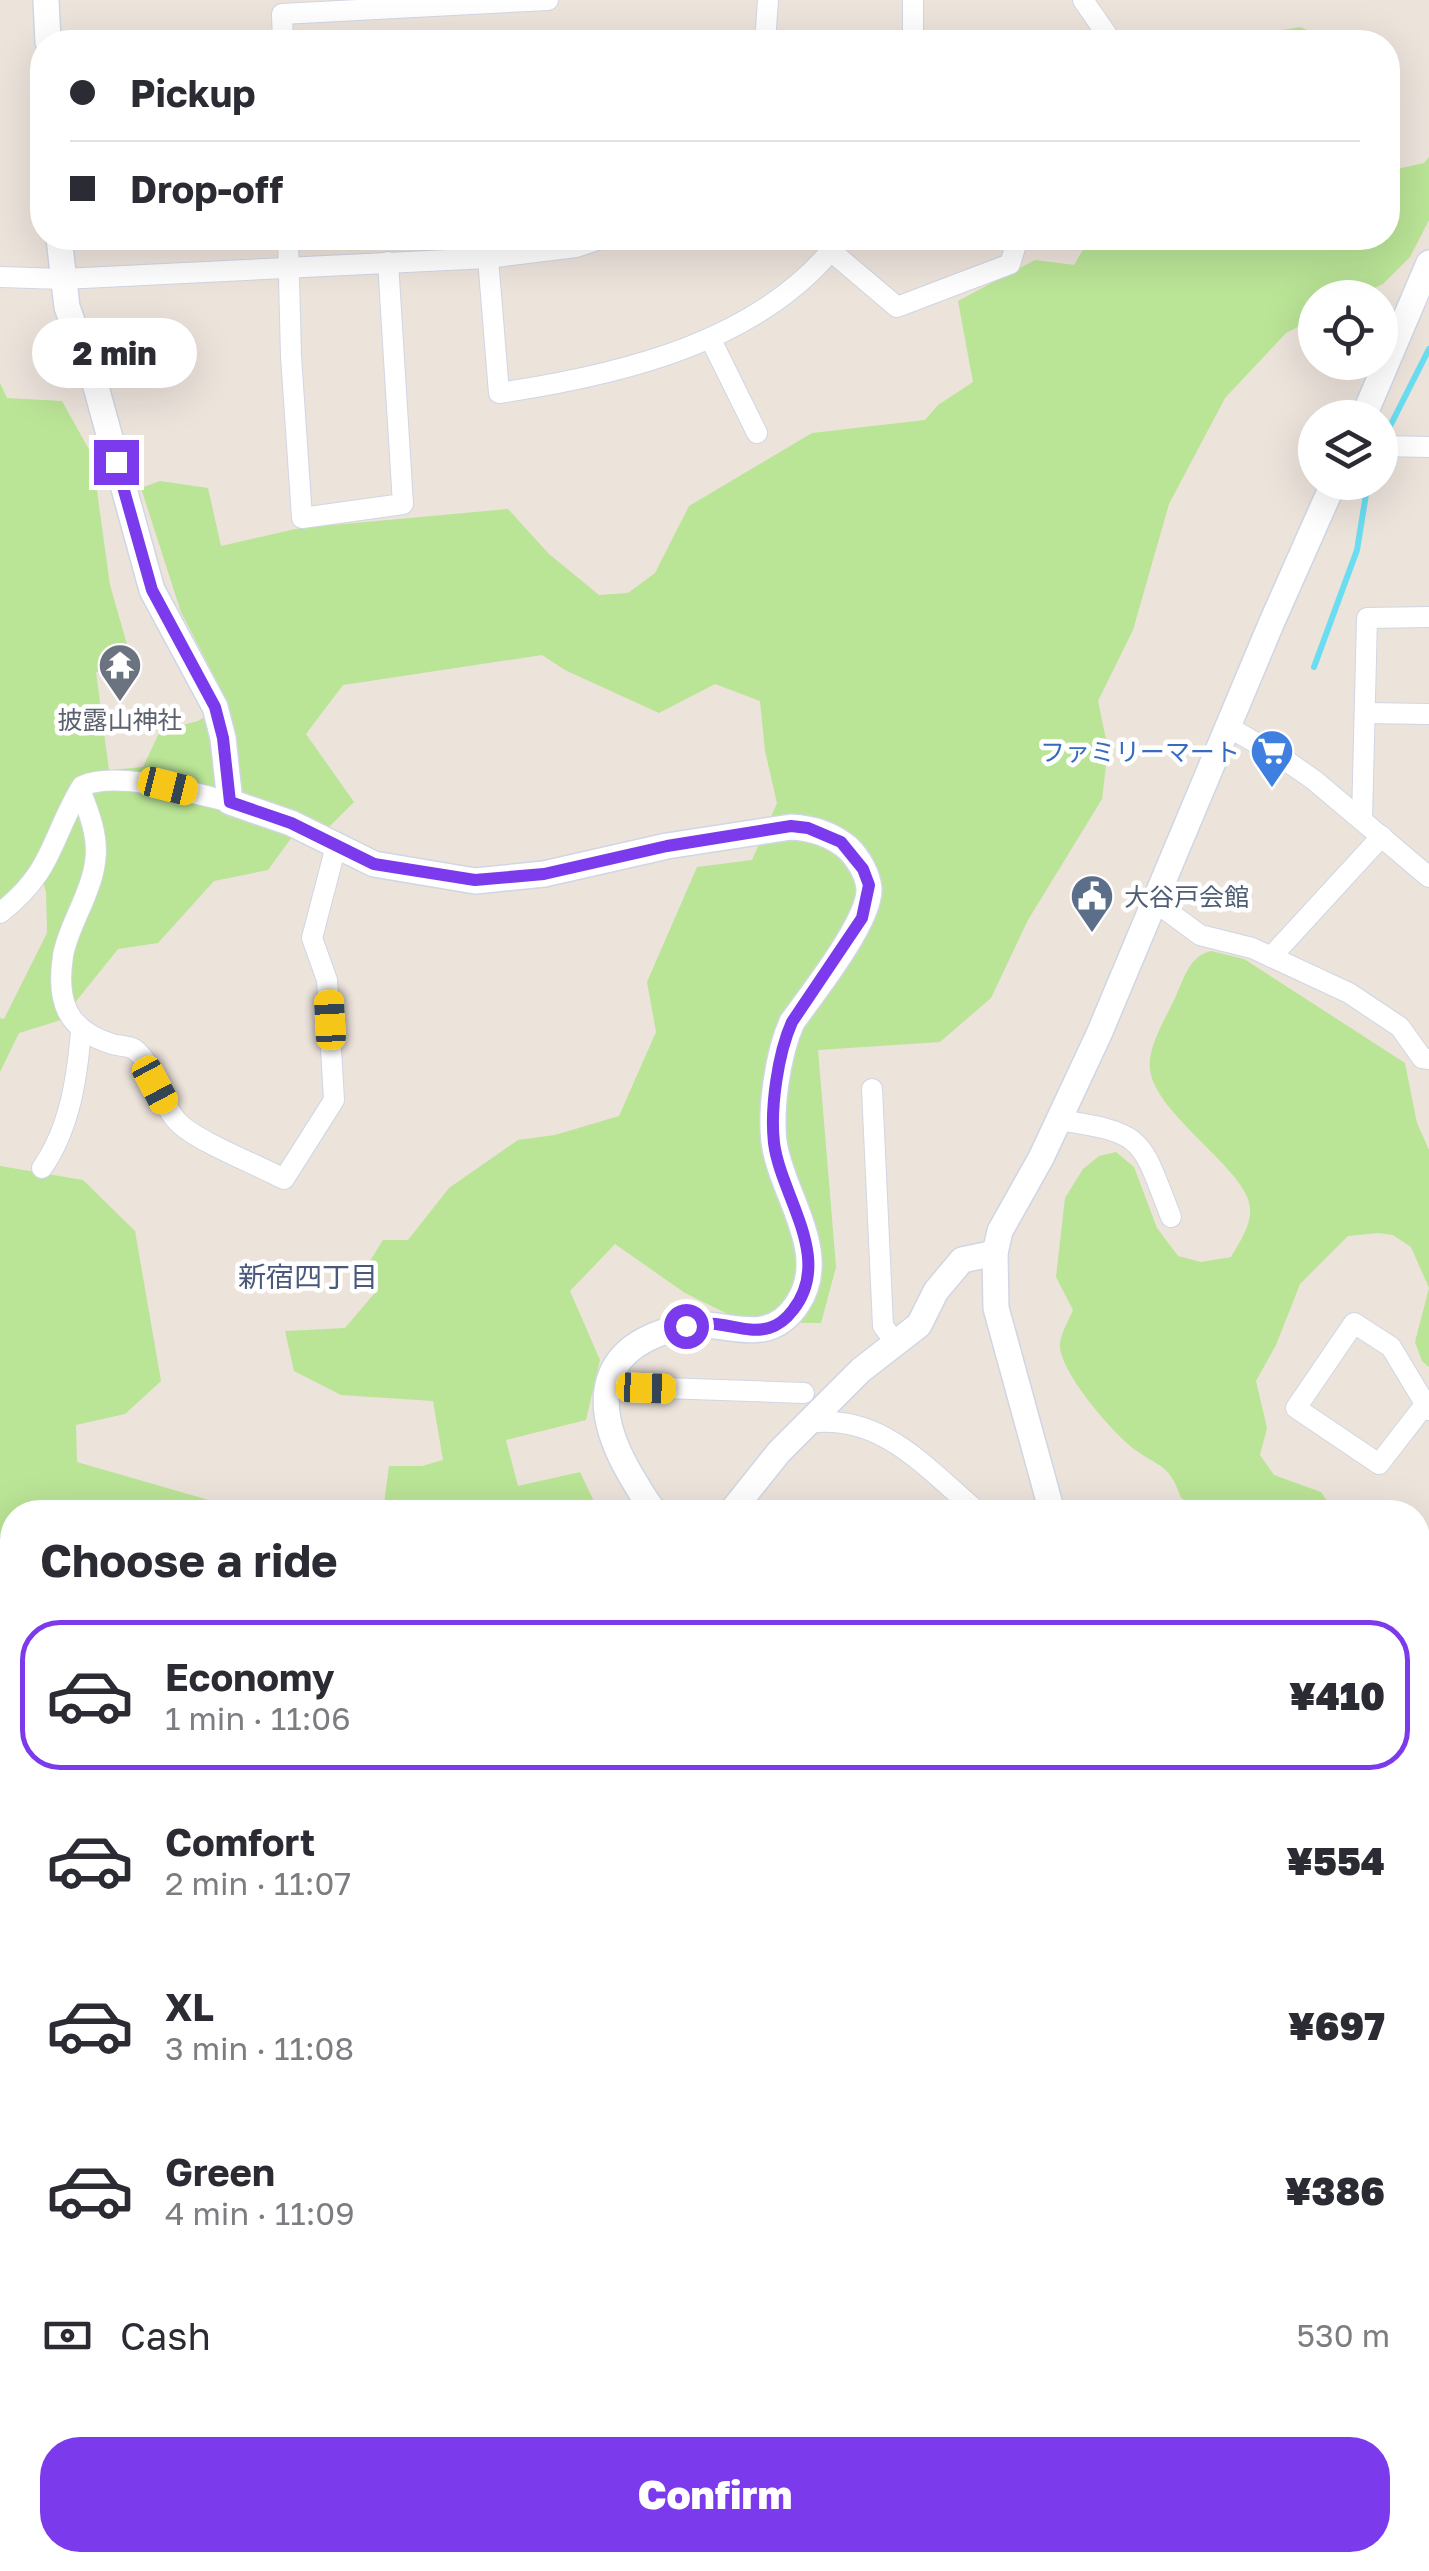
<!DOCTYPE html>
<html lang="en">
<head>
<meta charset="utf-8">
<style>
	:root { --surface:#fff; --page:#f7f7f7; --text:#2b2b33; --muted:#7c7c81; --line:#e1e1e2; --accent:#7c3aed }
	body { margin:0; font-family:"Golos Text","Noto Sans JP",sans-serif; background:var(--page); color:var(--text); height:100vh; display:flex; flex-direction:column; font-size:38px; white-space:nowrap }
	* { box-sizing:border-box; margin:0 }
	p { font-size:32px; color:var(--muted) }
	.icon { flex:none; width:55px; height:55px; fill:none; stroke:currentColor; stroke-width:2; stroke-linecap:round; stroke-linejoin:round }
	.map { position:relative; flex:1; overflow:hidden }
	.drawer { position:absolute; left:0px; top:1500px; width:1430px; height:1072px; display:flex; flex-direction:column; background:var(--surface); border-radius:40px 40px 0 0; box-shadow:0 10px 40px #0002 }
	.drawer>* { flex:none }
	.top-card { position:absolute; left:30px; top:30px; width:1370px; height:220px; border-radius:40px; box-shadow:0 10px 40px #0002; display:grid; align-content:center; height:220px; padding:0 40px; background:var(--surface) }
	.fabs { position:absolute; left:1298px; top:280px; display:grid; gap:20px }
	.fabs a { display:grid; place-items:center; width:100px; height:100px; border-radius:50%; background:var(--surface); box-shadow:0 10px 40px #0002; font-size:50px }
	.end { position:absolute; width:45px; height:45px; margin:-22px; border:12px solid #7c3aed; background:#fff; box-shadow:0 0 0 5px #fff }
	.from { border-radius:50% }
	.bubble { position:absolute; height:70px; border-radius:35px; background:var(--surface); box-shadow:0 10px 40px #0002; font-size:32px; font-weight:800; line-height:70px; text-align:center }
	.car { position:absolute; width:30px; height:60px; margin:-30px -15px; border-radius:12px; box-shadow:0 0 8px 2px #0007; background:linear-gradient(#f5c518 24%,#345 0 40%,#f5c518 0 76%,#345 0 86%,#f5c518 0) }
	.top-card b { display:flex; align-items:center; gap:35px; height:95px; font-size:38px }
	.top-card b+b { border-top:2px solid var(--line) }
	.top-card i { width:25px; height:25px; background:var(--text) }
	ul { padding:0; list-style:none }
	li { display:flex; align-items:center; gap:30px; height:150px; margin:0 20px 15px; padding:0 20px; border:5px solid transparent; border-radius:40px }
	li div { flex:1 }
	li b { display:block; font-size:38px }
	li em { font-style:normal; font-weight:800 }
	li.current { border-color:var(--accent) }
	li>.icon { width:90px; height:90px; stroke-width:1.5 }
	h2 { padding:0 40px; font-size:45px; line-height:120px }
	.pay { display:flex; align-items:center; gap:25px; height:110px; padding:0 40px; font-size:38px }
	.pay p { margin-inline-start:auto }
	.action { display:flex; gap:20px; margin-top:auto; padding:20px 40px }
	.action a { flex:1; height:115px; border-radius:40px; background:var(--accent); color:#fff; font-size:40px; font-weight:800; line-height:115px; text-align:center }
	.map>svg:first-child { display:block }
	.green { fill:#bae496 }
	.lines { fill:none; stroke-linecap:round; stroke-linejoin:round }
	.stream { stroke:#6bddf1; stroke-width:6 }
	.minor-casing { stroke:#d0d6e3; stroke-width:22 }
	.tertiary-casing { stroke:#d0d6e3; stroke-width:28 }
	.minor { stroke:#fff; stroke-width:20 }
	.tertiary { stroke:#fff; stroke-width:25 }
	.route { stroke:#7c3aed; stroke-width:12 }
	.labels { text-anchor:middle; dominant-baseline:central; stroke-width:9; stroke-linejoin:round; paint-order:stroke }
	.worship-label { font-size:25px; fill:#5b616d; stroke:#fff }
	.shop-label { font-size:25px; fill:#366cbe; stroke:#fff; text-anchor:end }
	.service-label { font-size:25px; fill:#4e5e75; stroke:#fff; text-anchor:start }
	.neighbourhood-label { font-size:28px; fill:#49587b; stroke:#fff }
</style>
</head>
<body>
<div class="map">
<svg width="1429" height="2571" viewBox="0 0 1429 2571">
	<rect width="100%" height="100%" fill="#ece3db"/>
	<!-- green -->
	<g class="green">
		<path d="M1300,27L1326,38V42H1226L1233,38Z"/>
		<path d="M1429,157V220L1410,257L1383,284L1355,297L1315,298V318L1286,333L1225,398L1169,504L1133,630L1098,701L1108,749L1102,799L1028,920L991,998L940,1042L818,1050L836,1267L821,1323L744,1322L685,1293L615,1244L570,1291L600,1360L586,1420L506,1440L518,1486L580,1472L599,1512H383L389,1466H422L443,1460L433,1401L341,1395L294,1371L285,1331L345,1328L374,1294L368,1264L383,1240H408L449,1188L518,1140L555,1135L619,1116L656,1032L647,982L697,867L752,860L777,803L765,751L760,701L715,684L659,713L565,670L542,655L343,685L306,734L354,802L330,826L292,837L268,870L214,881L158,943L118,949L61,1020L19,1033L0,1072V1018L4,1019L47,933L46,892L36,857L25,880L0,900V383L7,398L62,401L92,455L110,585L134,669L96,672L109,770L143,767L160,731L198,721L228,703L181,612L141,488L160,481L208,488L221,546L300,528L508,509L549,554L599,595L628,593L655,573L689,506L812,433L925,420L938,405L973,382L958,301L1035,260L1074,265L1090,238H1388V171L1424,163Z"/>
		<path d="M1211,951L1244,959L1405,1063L1417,1123L1429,1150V1367L1422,1361L1415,1342L1429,1288L1411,1247L1393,1235L1378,1233L1348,1236L1300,1284L1276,1345L1256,1381L1267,1428L1260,1455L1274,1475L1321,1492L1335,1512H1210L1181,1498C1169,1463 1160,1468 1134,1449C1112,1432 1062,1374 1060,1347C1059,1336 1069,1320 1073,1310L1056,1277L1065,1198L1083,1169L1099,1156L1116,1152L1134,1167L1157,1228L1178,1256L1201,1262L1231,1257C1239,1243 1252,1225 1250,1207C1247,1170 1156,1115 1150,1070C1147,1047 1166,1018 1175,998C1184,979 1189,956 1211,951Z"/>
		<path d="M0,1166L83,1180L135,1231L161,1381L125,1414L76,1425L77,1462L212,1501L217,1512H12V1705L0,1704Z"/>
		<path d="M1418,2016H1429V2350L1418,2336Z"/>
		<path d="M1429,2469V2571H1422L1405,2560H1418V2475Z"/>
	</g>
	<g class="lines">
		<!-- stream -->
		<g class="stream">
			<path d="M1383,440L1429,349"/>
			<path d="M1314,667L1357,550L1368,482"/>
		</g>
		<!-- minor casing -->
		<g class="minor-casing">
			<g id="minor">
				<path d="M1083,0L1112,42"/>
				<path d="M283,42L282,14L548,0"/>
				<path d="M765,42L768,0"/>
				<path d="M913,42V0"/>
				<path d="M288,238L291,356L302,518L403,504L388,262"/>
				<path d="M831,251L897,307L1010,264L1018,238"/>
				<path d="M488,258L499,393C620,375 764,342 841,238"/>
				<path d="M0,277L63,279L488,258L576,247L603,238"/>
				<path d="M710,338L757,433"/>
				<path d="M1380,446L1429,447"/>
				<path d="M1365,713L1429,714"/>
				<path d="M1230,728L1281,757L1314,780L1429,877"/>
				<path d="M80,790C102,843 101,862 78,913C72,927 65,942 63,956C56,1002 67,1030 112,1044C119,1046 129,1046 134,1049C156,1066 159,1101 177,1121C195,1141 258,1165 284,1179L334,1100L327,980L312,938L336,846"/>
				<path d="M1362,819L1367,618L1429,617"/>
				<path d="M1154,901L1200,935L1252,948L1349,993L1400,1027L1422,1058L1429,1059"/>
				<path d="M0,913C54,871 50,839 82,786C117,770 193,793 230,802"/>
				<path d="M1271,957L1382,836"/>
				<path d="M872,1089L883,1326L896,1343"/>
				<path d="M1059,1120C1146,1133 1140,1138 1171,1217"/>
				<path d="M42,1168C70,1128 77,1078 81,1031"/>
				<path d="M607,1386L804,1393"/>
				<path d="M1424,1406L1379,1464L1296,1408L1354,1323L1391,1347L1429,1410"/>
				<path d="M809,1423C882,1413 927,1469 978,1512"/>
				<path d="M1418,1763L1429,1771"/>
				<path d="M1418,1896L1429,1915"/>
				<path d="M0,2382L12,2390"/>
				<path d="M414,2560L442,2571"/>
				<path d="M1131,2560L1170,2571"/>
				<path d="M957,2566L967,2571"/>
				<path d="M22,2571L28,2560"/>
				<path d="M308,2571L312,2560"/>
				<path d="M1043,2571L1049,2560"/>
				<path d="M1199,2571L1204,2560"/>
			</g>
		</g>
		<!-- tertiary casing -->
		<g class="tertiary-casing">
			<g id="tertiary">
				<path d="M46,0L48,42"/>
				<path d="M59,238L67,307L96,387L152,590L215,707L223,738L230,802L291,823L374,864L475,881L544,874L667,846L791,827C813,828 831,834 848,848C858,858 868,874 869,889C870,921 812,994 792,1022C778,1053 770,1108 774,1142C781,1194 831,1252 798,1303C790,1316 777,1327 762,1329C737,1333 712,1321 686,1326C597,1344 589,1403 630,1474C638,1487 645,1501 655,1512"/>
				<path d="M1363,418L1429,263"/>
				<path d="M731,1512L779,1452L861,1370L919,1325L936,1291L962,1260L995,1253"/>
				<path d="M1052,1512L996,1308L995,1253L1000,1231L1041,1158L1099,1034L1271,624L1334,482"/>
				<path d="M548,2571L553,2560"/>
			</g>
		</g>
		<!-- minor -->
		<use href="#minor" class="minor"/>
		<!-- tertiary -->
		<use href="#tertiary" class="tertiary"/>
	</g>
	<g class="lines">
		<!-- route -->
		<path class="route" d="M116,462L152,590L215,707L223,738L230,802L291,823L374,864L475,880L544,874L667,846L791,826L808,828L841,842L863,869L869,885L862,918L792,1022C778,1053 770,1108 774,1143C781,1197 834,1258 793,1310C787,1318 779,1325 769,1328C751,1333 734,1326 716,1324C706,1323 695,1325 686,1326"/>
	</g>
	<!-- icons -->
	<defs>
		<g id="temple-pin" transform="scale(2.25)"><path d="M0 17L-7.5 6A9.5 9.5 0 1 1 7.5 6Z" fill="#6b7280" stroke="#fff"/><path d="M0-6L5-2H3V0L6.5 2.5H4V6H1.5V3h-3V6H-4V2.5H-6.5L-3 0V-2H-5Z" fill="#fff"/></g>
		<g id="supermarket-pin" transform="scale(2.25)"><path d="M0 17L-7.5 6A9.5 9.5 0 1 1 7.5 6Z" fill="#3f7fe0" stroke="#fff"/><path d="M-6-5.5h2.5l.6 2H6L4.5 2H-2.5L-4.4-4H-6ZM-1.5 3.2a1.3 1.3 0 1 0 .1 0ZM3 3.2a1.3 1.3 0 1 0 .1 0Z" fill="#fff"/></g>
		<g id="civic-pin" transform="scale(2.25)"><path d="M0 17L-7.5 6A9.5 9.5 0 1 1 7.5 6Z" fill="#5c6f8a" stroke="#fff"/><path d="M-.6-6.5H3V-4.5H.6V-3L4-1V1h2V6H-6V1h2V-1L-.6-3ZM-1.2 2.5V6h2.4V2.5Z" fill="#fff"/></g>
	</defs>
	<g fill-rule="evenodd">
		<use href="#temple-pin" x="120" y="665"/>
		<use href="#supermarket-pin" x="1272" y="751"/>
		<use href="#civic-pin" x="1092" y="896"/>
	</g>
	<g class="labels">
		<!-- worship labels -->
		<g class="worship-label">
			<text x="120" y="719">披露山神社</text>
		</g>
		<!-- shop labels -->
		<g class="shop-label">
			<text x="1240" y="751">ファミリーマート</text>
		</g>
		<!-- service labels -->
		<g class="service-label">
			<text x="1124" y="896">大谷戸会館</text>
		</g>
		<!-- neighbourhood labels -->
		<g class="neighbourhood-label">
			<text x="308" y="1276">新宿四丁目</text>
		</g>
	</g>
</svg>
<div class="fabs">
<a><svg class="icon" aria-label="locate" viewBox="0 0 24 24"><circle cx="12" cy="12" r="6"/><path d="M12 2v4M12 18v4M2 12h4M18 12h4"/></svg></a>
<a><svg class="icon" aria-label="layers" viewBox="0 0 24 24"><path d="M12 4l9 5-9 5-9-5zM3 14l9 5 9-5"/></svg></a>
</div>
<i class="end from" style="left:686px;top:1326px"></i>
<i class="end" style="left:116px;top:462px"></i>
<div class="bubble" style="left:32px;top:318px;width:165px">2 min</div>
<i class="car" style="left:168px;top:786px;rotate:104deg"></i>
<i class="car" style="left:330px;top:1020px;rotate:357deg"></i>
<i class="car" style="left:155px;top:1085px;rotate:152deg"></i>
<i class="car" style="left:646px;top:1388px;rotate:92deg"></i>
<div class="top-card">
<b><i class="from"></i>Pickup</b>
<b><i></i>Drop-off</b>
</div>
<section class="drawer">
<h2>Choose a ride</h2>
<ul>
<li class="current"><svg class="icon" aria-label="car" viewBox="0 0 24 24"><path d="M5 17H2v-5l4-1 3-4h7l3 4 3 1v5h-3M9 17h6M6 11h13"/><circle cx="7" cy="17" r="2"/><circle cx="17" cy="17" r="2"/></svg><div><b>Economy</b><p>1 min · 11:06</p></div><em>¥410</em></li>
<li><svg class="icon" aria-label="car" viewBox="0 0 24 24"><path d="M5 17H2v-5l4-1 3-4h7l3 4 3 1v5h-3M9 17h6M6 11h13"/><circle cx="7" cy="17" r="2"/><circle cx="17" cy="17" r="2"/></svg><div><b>Comfort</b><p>2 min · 11:07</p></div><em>¥554</em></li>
<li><svg class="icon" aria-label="car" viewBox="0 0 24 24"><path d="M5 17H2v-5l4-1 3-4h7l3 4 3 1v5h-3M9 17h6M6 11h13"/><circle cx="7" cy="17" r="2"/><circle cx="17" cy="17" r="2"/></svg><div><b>XL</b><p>3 min · 11:08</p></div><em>¥697</em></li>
<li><svg class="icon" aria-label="car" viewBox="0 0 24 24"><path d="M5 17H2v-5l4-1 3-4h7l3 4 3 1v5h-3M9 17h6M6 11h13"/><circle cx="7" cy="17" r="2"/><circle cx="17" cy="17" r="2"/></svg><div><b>Green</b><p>4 min · 11:09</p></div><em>¥386</em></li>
</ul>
<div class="pay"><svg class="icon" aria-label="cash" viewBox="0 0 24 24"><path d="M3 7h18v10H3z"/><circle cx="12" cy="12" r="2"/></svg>Cash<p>530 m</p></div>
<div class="action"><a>Confirm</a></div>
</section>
</div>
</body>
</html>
